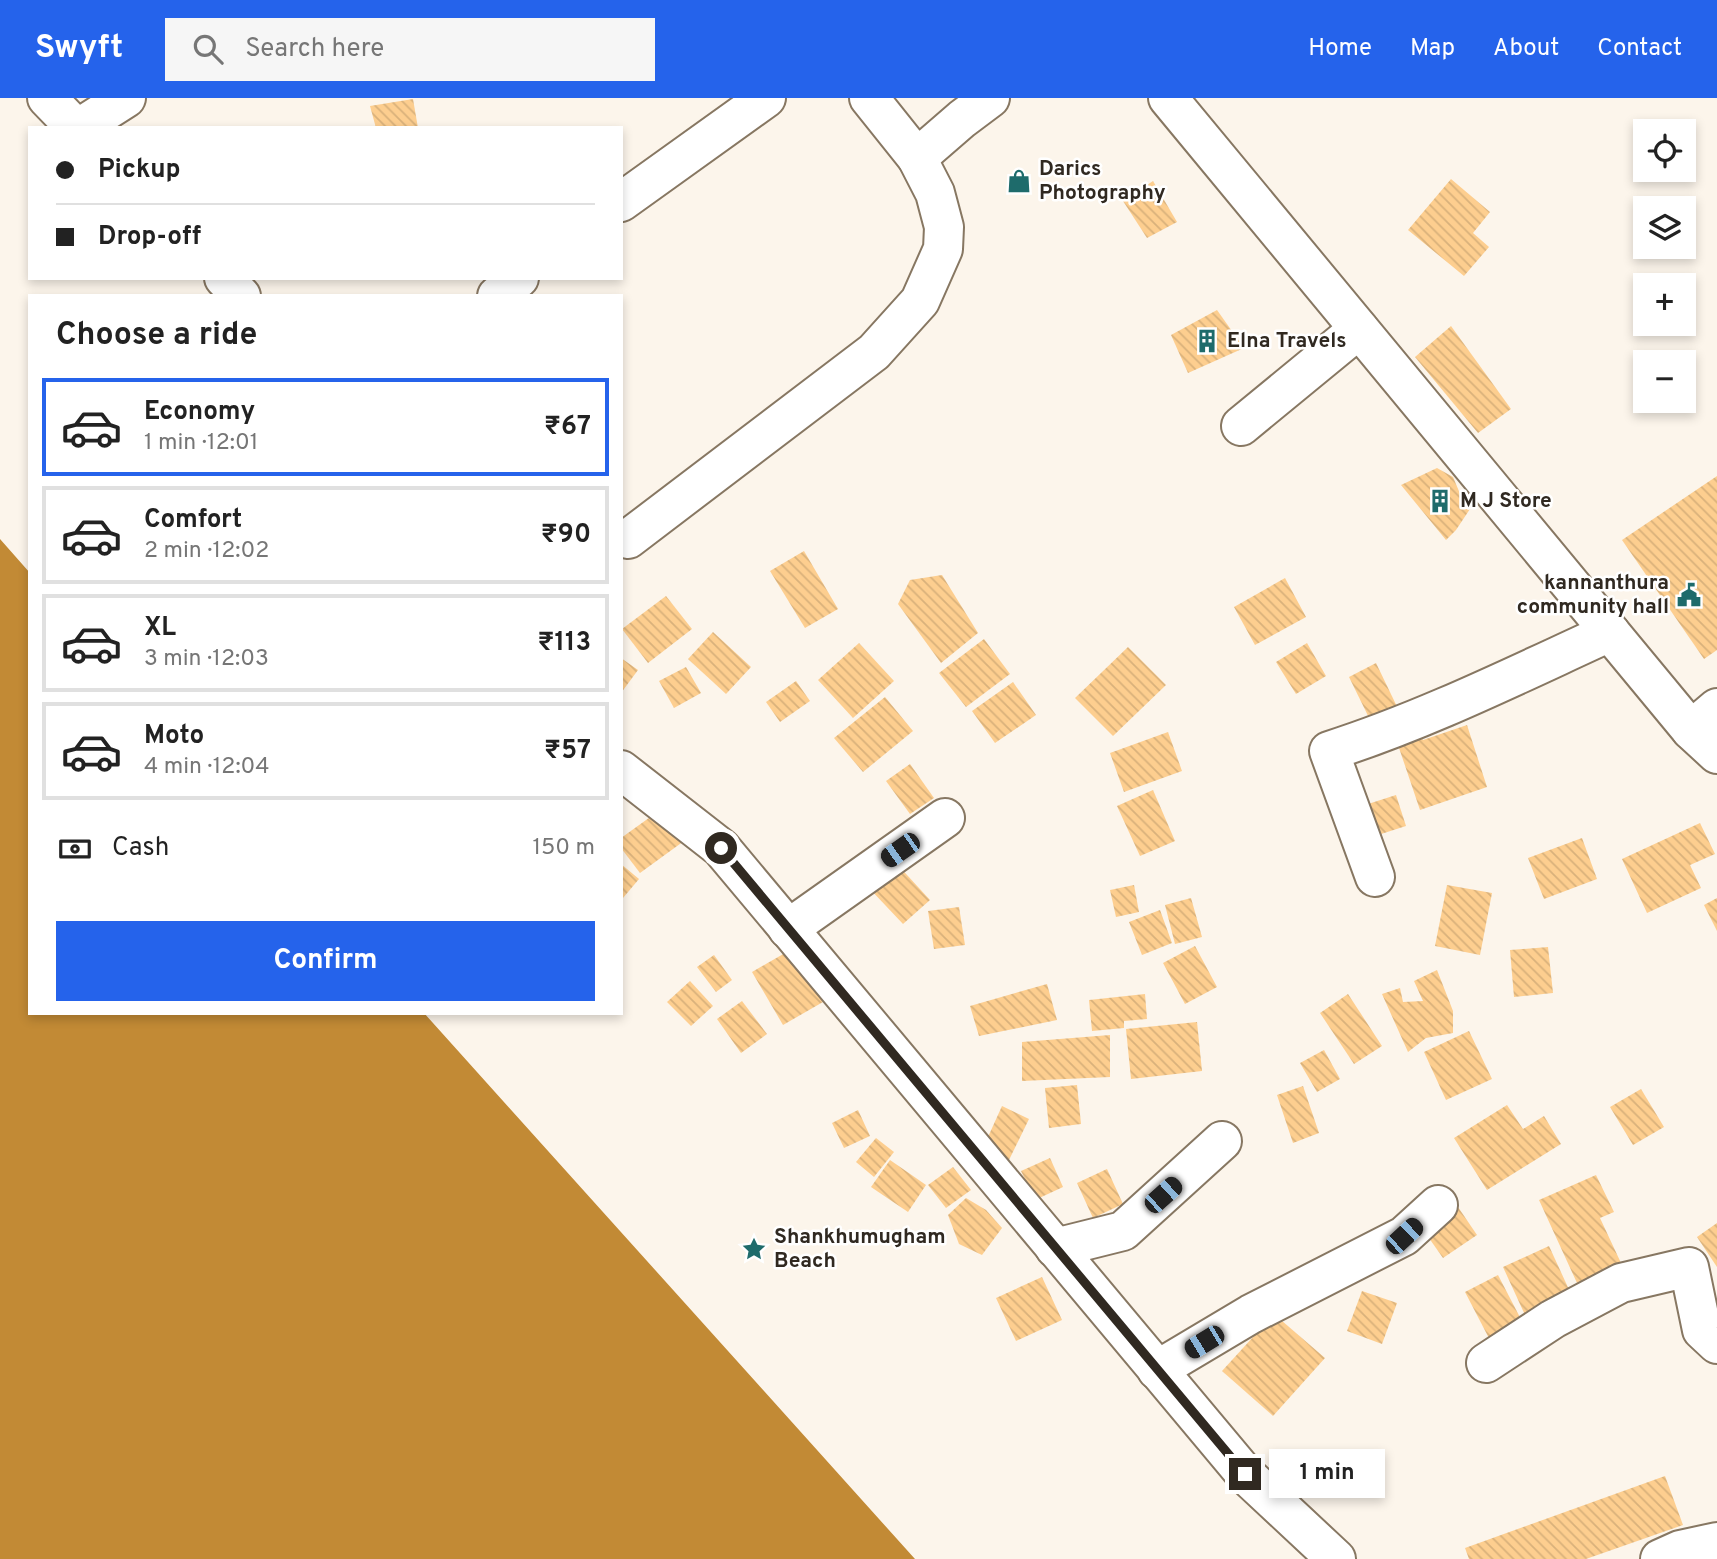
<!DOCTYPE html>
<html lang="en">
<head>
<meta charset="utf-8">
<style>
	:root { --surface:#fff; --page:#f6f6f6; --text:#222; --muted:#767676; --line:#e0e0e0; --accent:#2563eb }
	body { margin:0; font-family:Overpass,sans-serif; background:var(--page); color:var(--text); height:100vh; display:flex; flex-direction:column; font-size:26px; white-space:nowrap }
	* { box-sizing:border-box; margin:0 }
	p { font-size:23px; color:var(--muted) }
	.icon { flex:none; width:38px; height:38px; fill:none; stroke:currentColor; stroke-width:2; stroke-linecap:round; stroke-linejoin:round }
	.map { position:relative; flex:1; overflow:hidden }
	.drawer { position:absolute; left:28px; top:196px; width:595px; height:721px; display:flex; flex-direction:column; background:var(--surface); border-radius:0px; box-shadow:0 4px 10px #0003 }
	.drawer>* { flex:none }
	.guide { position:absolute; left:28px; top:28px; width:595px; height:154px; border-radius:0px; box-shadow:0 4px 10px #0003; display:grid; align-content:center; height:154px; padding:0 28px; background:var(--surface) }
	.buttons { position:absolute; left:1633px; top:21px; display:grid; gap:14px }
	.buttons a { display:grid; place-items:center; width:63px; height:63px; border-radius:0px; background:var(--surface); box-shadow:0 4px 10px #0003; font-size:35px }
	.end { position:absolute; width:32px; height:32px; margin:-16px; border:9px solid #302921; background:#fff; box-shadow:0 0 0 4px #fff }
	.from { border-radius:50% }
	.bubble { position:absolute; height:49px; border-radius:0px; background:var(--surface); box-shadow:0 4px 10px #0003; font-size:23px; font-weight:700; line-height:49px; text-align:center }
	.car { position:absolute; width:21px; height:42px; margin:-21px -10px; border-radius:9px; box-shadow:0 0 5px 2px #0007; background:linear-gradient(#222 24%,#8ab4d8 0 40%,#222 0 76%,#8ab4d8 0 86%,#222 0) }
	.guide b { display:flex; align-items:center; gap:24px; height:66px; font-size:26px }
	.guide b+b { border-top:2px solid var(--line) }
	.guide i { width:18px; height:18px; background:var(--text) }
	ul { padding:0; list-style:none }
	li { display:flex; align-items:center; gap:21px; height:98px; margin:0 14px 10px; padding:0 14px; border:4px solid var(--line); border-radius:0px }
	li div { flex:1 }
	li b { display:block; font-size:26px }
	li em { font-style:normal; font-weight:700 }
	li.selected { border-color:var(--accent) }
	li>.icon { width:63px; height:63px; stroke-width:1.5 }
	h2 { padding:0 28px; font-size:32px; line-height:84px }
	.pay { display:flex; align-items:center; gap:18px; height:77px; padding:0 28px; font-size:26px }
	.pay p { margin-inline-start:auto }
	.action { display:flex; gap:14px; margin-top:auto; padding:14px 28px }
	.action a { flex:1; height:80px; border-radius:0px; background:var(--accent); color:#fff; font-size:28px; font-weight:700; line-height:80px; text-align:center }
	header { display:flex; align-items:center; gap:42px; box-sizing:border-box; height:98px; padding:0 35px; background:var(--accent); color:#fff }
	header strong { font-size:33px }
	nav { display:flex; gap:38px; margin-inline-start:auto; font-size:24px }
	.search { width:490px; height:63px; background:var(--page); display:flex; align-items:center; gap:18px; box-sizing:border-box; padding:0 24px; border-radius:0px; color:var(--muted); font-size:26px }
	.map>svg:first-child { display:block }
	.water { fill:#c28a35 }
	.building { fill:url(#building-back-hatch) }
	.lines { fill:none; stroke-linecap:round; stroke-linejoin:round }
	.street-casing { stroke:#877762; stroke-width:42 }
	.secondary-casing { stroke:#877762; stroke-width:42 }
	.street { stroke:#fff; stroke-width:38 }
	.secondary { stroke:#fff; stroke-width:38 }
	.route { stroke:#302921; stroke-width:9 }
	.labels { text-anchor:middle; dominant-baseline:central; stroke-width:5; stroke-linejoin:round; paint-order:stroke }
	.poi-label { font-size:21px; font-weight:bold; fill:#302921; stroke:#fff; text-anchor:start }
</style>
</head>
<body>
<header>
<strong>Swyft</strong>
<div class="search"><svg class="icon" aria-label="search" viewBox="0 0 24 24"><circle cx="10" cy="10" r="6"/><path d="M15 15l6 6"/></svg>Search here</div>
<nav><a>Home</a><a>Map</a><a>About</a><a>Contact</a></nav>
</header>
<div class="map">
<svg width="1717" height="1461" viewBox="0 0 1717 1461">
	<defs>
		<pattern id="building-back-hatch" width="6" height="6" patternUnits="userSpaceOnUse" patternTransform="scale(1.75)"><rect width="6" height="6" fill="#fdce8f"/><path d="M-1 5l2 2M0 0l6 6M5-1l2 2" fill="none" stroke="#d9b17b"/></pattern>
	</defs>
	<rect width="100%" height="100%" fill="#fcf5eb"/>
	<!-- water -->
	<path class="water" d="M0,441L30,475V915H424L915,1461H0Z"/>
	<!-- building -->
	<g class="building">
		<path d="M413,1L418,30H376L370,8Z"/>
		<path d="M1451,81L1490,114L1473,135L1489,149L1464,178L1408,132Z"/>
		<path d="M1153,83L1177,124L1147,140L1123,103Z"/>
		<path d="M1217,212L1244,250L1188,275L1171,237Z"/>
		<path d="M1451,228L1511,311L1478,335L1415,259Z"/>
		<path d="M1437,370L1453,379L1461,398L1472,408L1456,432L1446,442L1401,387Z"/>
		<path d="M1717,378V552L1704,561L1622,442Z"/>
		<path d="M804,453L838,511L805,530L770,473Z"/>
		<path d="M942,477L978,535L941,565L898,506L910,482Z"/>
		<path d="M1285,480L1306,519L1255,547L1234,509Z"/>
		<path d="M666,498L692,531L648,565L622,531Z"/>
		<path d="M713,534L751,569L726,596L688,561Z"/>
		<path d="M984,541L1010,576L966,609L939,575Z"/>
		<path d="M859,545L894,583L853,620L818,582Z"/>
		<path d="M1307,545L1326,578L1296,596L1276,564Z"/>
		<path d="M1128,549L1166,587L1113,638L1075,600Z"/>
		<path d="M621,560L638,572L621,595Z"/>
		<path d="M1376,565L1401,617L1374,630L1349,579Z"/>
		<path d="M686,569L701,595L674,610L659,583Z"/>
		<path d="M796,583L810,603L780,624L766,604Z"/>
		<path d="M1013,584L1036,617L995,645L972,613Z"/>
		<path d="M885,599L913,633L863,674L834,640Z"/>
		<path d="M1467,627L1487,689L1420,712L1396,641L1419,633L1423,642Z"/>
		<path d="M1168,634L1182,673L1124,694L1110,655Z"/>
		<path d="M910,666L934,700L910,716L886,683Z"/>
		<path d="M1153,692L1175,743L1140,758L1117,708Z"/>
		<path d="M1396,697L1406,728L1378,737L1368,706Z"/>
		<path d="M660,712L684,743L640,775L621,750V740Z"/>
		<path d="M1700,725L1715,756L1690,767L1701,790L1647,815L1622,761Z"/>
		<path d="M1582,740L1597,781L1544,801L1528,760Z"/>
		<path d="M896,765L930,802L903,826L869,790Z"/>
		<path d="M621,766L639,781L623,800L621,799Z"/>
		<path d="M1134,787L1139,814L1116,819L1110,792Z"/>
		<path d="M1447,787L1492,795L1480,857L1435,848Z"/>
		<path d="M1191,800L1202,839L1175,846L1165,807Z"/>
		<path d="M1717,800V833L1704,807Z"/>
		<path d="M959,809L965,847L934,851L928,813Z"/>
		<path d="M1160,812L1172,845L1142,857L1129,824Z"/>
		<path d="M1195,848L1217,889L1185,906L1163,865Z"/>
		<path d="M1548,849L1553,895L1514,899L1510,852Z"/>
		<path d="M792,851L823,904L783,927L752,874Z"/>
		<path d="M714,857L732,882L716,894L697,869Z"/>
		<path d="M1437,872L1453,913V935L1426,940L1408,954L1382,896L1400,890L1403,904L1423,903L1414,883Z"/>
		<path d="M690,883L713,908L691,928L667,904Z"/>
		<path d="M1047,886L1057,922L979,938L970,908Z"/>
		<path d="M1145,896L1147,921L1124,923V930L1092,933L1089,902Z"/>
		<path d="M1348,896L1382,948L1354,966L1320,915Z"/>
		<path d="M742,903L767,936L741,955L717,921Z"/>
		<path d="M1197,924L1202,973L1131,981L1126,931Z"/>
		<path d="M1469,933L1492,981L1446,1002L1424,954Z"/>
		<path d="M1110,937V979L1022,983V944Z"/>
		<path d="M1324,952L1340,981L1317,994L1300,965Z"/>
		<path d="M1077,987L1081,1026L1049,1030L1045,990Z"/>
		<path d="M1303,988L1319,1035L1293,1045L1277,997Z"/>
		<path d="M1641,991L1664,1029L1633,1047L1610,1009Z"/>
		<path d="M1507,1007L1523,1031L1544,1018L1561,1046L1487,1092L1454,1040Z"/>
		<path d="M1002,1008L1029,1021L1009,1062L983,1050Z"/>
		<path d="M858,1012L870,1038L844,1050L832,1025Z"/>
		<path d="M876,1040L894,1054L874,1079L856,1064Z"/>
		<path d="M1050,1060L1063,1089L1035,1102L1021,1073Z"/>
		<path d="M890,1062L926,1087L908,1114L871,1089Z"/>
		<path d="M953,1069L971,1092L946,1110L928,1087Z"/>
		<path d="M1107,1071L1123,1106L1093,1120L1077,1085Z"/>
		<path d="M1596,1077L1614,1114L1600,1120L1621,1165L1577,1185L1539,1102Z"/>
		<path d="M966,1100L986,1112L1002,1130L982,1157L959,1146L948,1117Z"/>
		<path d="M1458,1109L1477,1137L1443,1160L1424,1133Z"/>
		<path d="M1717,1125V1169L1697,1139Z"/>
		<path d="M1549,1148L1571,1196L1525,1217L1503,1169Z"/>
		<path d="M1498,1177L1525,1229L1492,1246L1465,1194Z"/>
		<path d="M1042,1179L1062,1222L1016,1243L996,1200Z"/>
		<path d="M1362,1193L1397,1205L1382,1246L1347,1233Z"/>
		<path d="M1274,1216L1325,1260L1273,1318L1222,1273Z"/>
		<path d="M1665,1378L1683,1427L1586,1461H1469L1465,1450Z"/>
	</g>
	<g class="lines">
		<!-- street casing -->
		<g class="street-casing">
			<g id="street">
				<path d="M47,0L76,30"/>
				<path d="M869,0L917,60L962,21L990,0"/>
				<path d="M79,30L126,0"/>
				<path d="M621,104L766,0"/>
				<path d="M224,180L241,198"/>
				<path d="M497,198L519,180"/>
				<path d="M1241,328L1359,231"/>
				<path d="M628,441L874,254L920,203L943,151L944,129L935,95L917,60"/>
				<path d="M1691,632L1717,610"/>
				<path d="M621,672L721,750L1245,1376L1336,1461"/>
				<path d="M1375,779L1329,653C1426,622 1518,576 1610,534"/>
				<path d="M788,831L945,720"/>
				<path d="M1055,1150L1123,1133L1222,1043"/>
				<path d="M1486,1265L1553,1221L1621,1185L1689,1169L1702,1232L1717,1246"/>
				<path d="M1157,1272L1251,1216L1404,1138L1438,1107"/>
				<path d="M1660,1461L1680,1452L1717,1444"/>
			</g>
		</g>
		<!-- secondary casing -->
		<g class="secondary-casing">
			<path id="secondary" d="M1168,0L1691,632L1717,656"/>
		</g>
		<!-- street -->
		<use href="#street" class="street"/>
		<!-- secondary -->
		<use href="#secondary" class="secondary"/>
	</g>
	<g class="lines">
		<!-- route -->
		<path class="route" d="M721,750L1245,1376"/>
	</g>
	<!-- icons -->
	<defs>
		<g id="shop-bare" transform="scale(1.89)"><path d="M-5-2.5h2.3a2.7 3.5 0 0 1 5.4 0H5L5.5 6h-11ZM-1.5-2.5h3a1.5 2.3 0 0 0-3 0Z" fill="#1e6b6b" stroke="#fff" stroke-width="2.5" paint-order="stroke"/></g>
		<g id="building-bare" transform="scale(1.89)"><path d="M-4-6H4V6H1V3H-1V6H-4ZM-2.5-4.3h1.7v1.8h-1.7ZM.8-4.3h1.7v1.8H.8ZM-2.5-1h1.7V.8h-1.7ZM.8-1h1.7V.8H.8Z" fill="#1e6b6b" stroke="#fff" stroke-width="2.5" paint-order="stroke"/></g>
		<g id="civic-bare" transform="scale(1.89)"><path d="M-.6-6.5H3V-4.5H.6V-3L4-1V1h2V6H-6V1h2V-1L-.6-3ZM-1.2 2.5V6h2.4V2.5Z" fill="#1e6b6b" stroke="#fff" stroke-width="2.5" paint-order="stroke"/></g>
		<g id="sight-bare" transform="scale(1.89)"><path d="M0-6L1.8-2.2L6-1.7L2.9 1.2L3.7 5.4L0 3.3L-3.7 5.4L-2.9 1.2L-6-1.7L-1.8-2.2Z" fill="#1e6b6b" stroke="#fff" stroke-width="2.5" paint-order="stroke"/></g>
	</defs>
	<g fill-rule="evenodd">
		<use href="#shop-bare" x="1019" y="83"/>
		<use href="#building-bare" x="1207" y="243"/>
		<use href="#building-bare" x="1440" y="403"/>
		<use href="#civic-bare" x="1689" y="497"/>
		<use href="#sight-bare" x="754" y="1151"/>
	</g>
	<g class="labels">
		<!-- poi labels -->
		<g class="poi-label">
			<text x="1039" y="71">Darics<tspan x="1039" dy="24">Photography</tspan></text>
			<text x="1227" y="243">Elna Travels</text>
			<text x="1460" y="403">M J Store</text>
			<text x="1669" y="485" text-anchor="end">kannanthura<tspan x="1669" dy="24">community hall</tspan></text>
			<text x="774" y="1139">Shankhumugham<tspan x="774" dy="24">Beach</tspan></text>
		</g>
	</g>
</svg>
<div class="buttons">
<a><svg class="icon" aria-label="locate" viewBox="0 0 24 24"><circle cx="12" cy="12" r="6"/><path d="M12 2v4M12 18v4M2 12h4M18 12h4"/></svg></a>
<a><svg class="icon" aria-label="layers" viewBox="0 0 24 24"><path d="M12 4l9 5-9 5-9-5zM3 14l9 5 9-5"/></svg></a>
<a>+</a>
<a>−</a>
</div>
<i class="end from" style="left:721px;top:750px"></i>
<i class="end" style="left:1245px;top:1376px"></i>
<div class="bubble" style="left:1269px;top:1351px;width:116px">1 min</div>
<i class="car" style="left:900px;top:752px;rotate:235deg"></i>
<i class="car" style="left:1163px;top:1097px;rotate:48deg"></i>
<i class="car" style="left:1404px;top:1138px;rotate:47deg"></i>
<i class="car" style="left:1204px;top:1244px;rotate:239deg"></i>
<div class="guide">
<b><i class="from"></i>Pickup</b>
<b><i></i>Drop-off</b>
</div>
<section class="drawer">
<h2>Choose a ride</h2>
<ul>
<li class="selected"><svg class="icon" aria-label="car" viewBox="0 0 24 24"><path d="M5 17H2v-5l4-1 3-4h7l3 4 3 1v5h-3M9 17h6M6 11h13"/><circle cx="7" cy="17" r="2"/><circle cx="17" cy="17" r="2"/></svg><div><b>Economy</b><p>1 min · 12:01</p></div><em>₹67</em></li>
<li><svg class="icon" aria-label="car" viewBox="0 0 24 24"><path d="M5 17H2v-5l4-1 3-4h7l3 4 3 1v5h-3M9 17h6M6 11h13"/><circle cx="7" cy="17" r="2"/><circle cx="17" cy="17" r="2"/></svg><div><b>Comfort</b><p>2 min · 12:02</p></div><em>₹90</em></li>
<li><svg class="icon" aria-label="car" viewBox="0 0 24 24"><path d="M5 17H2v-5l4-1 3-4h7l3 4 3 1v5h-3M9 17h6M6 11h13"/><circle cx="7" cy="17" r="2"/><circle cx="17" cy="17" r="2"/></svg><div><b>XL</b><p>3 min · 12:03</p></div><em>₹113</em></li>
<li><svg class="icon" aria-label="car" viewBox="0 0 24 24"><path d="M5 17H2v-5l4-1 3-4h7l3 4 3 1v5h-3M9 17h6M6 11h13"/><circle cx="7" cy="17" r="2"/><circle cx="17" cy="17" r="2"/></svg><div><b>Moto</b><p>4 min · 12:04</p></div><em>₹57</em></li>
</ul>
<div class="pay"><svg class="icon" aria-label="cash" viewBox="0 0 24 24"><path d="M3 7h18v10H3z"/><circle cx="12" cy="12" r="2"/></svg>Cash<p>150 m</p></div>
<div class="action"><a>Confirm</a></div>
</section>
</div>
</body>
</html>
